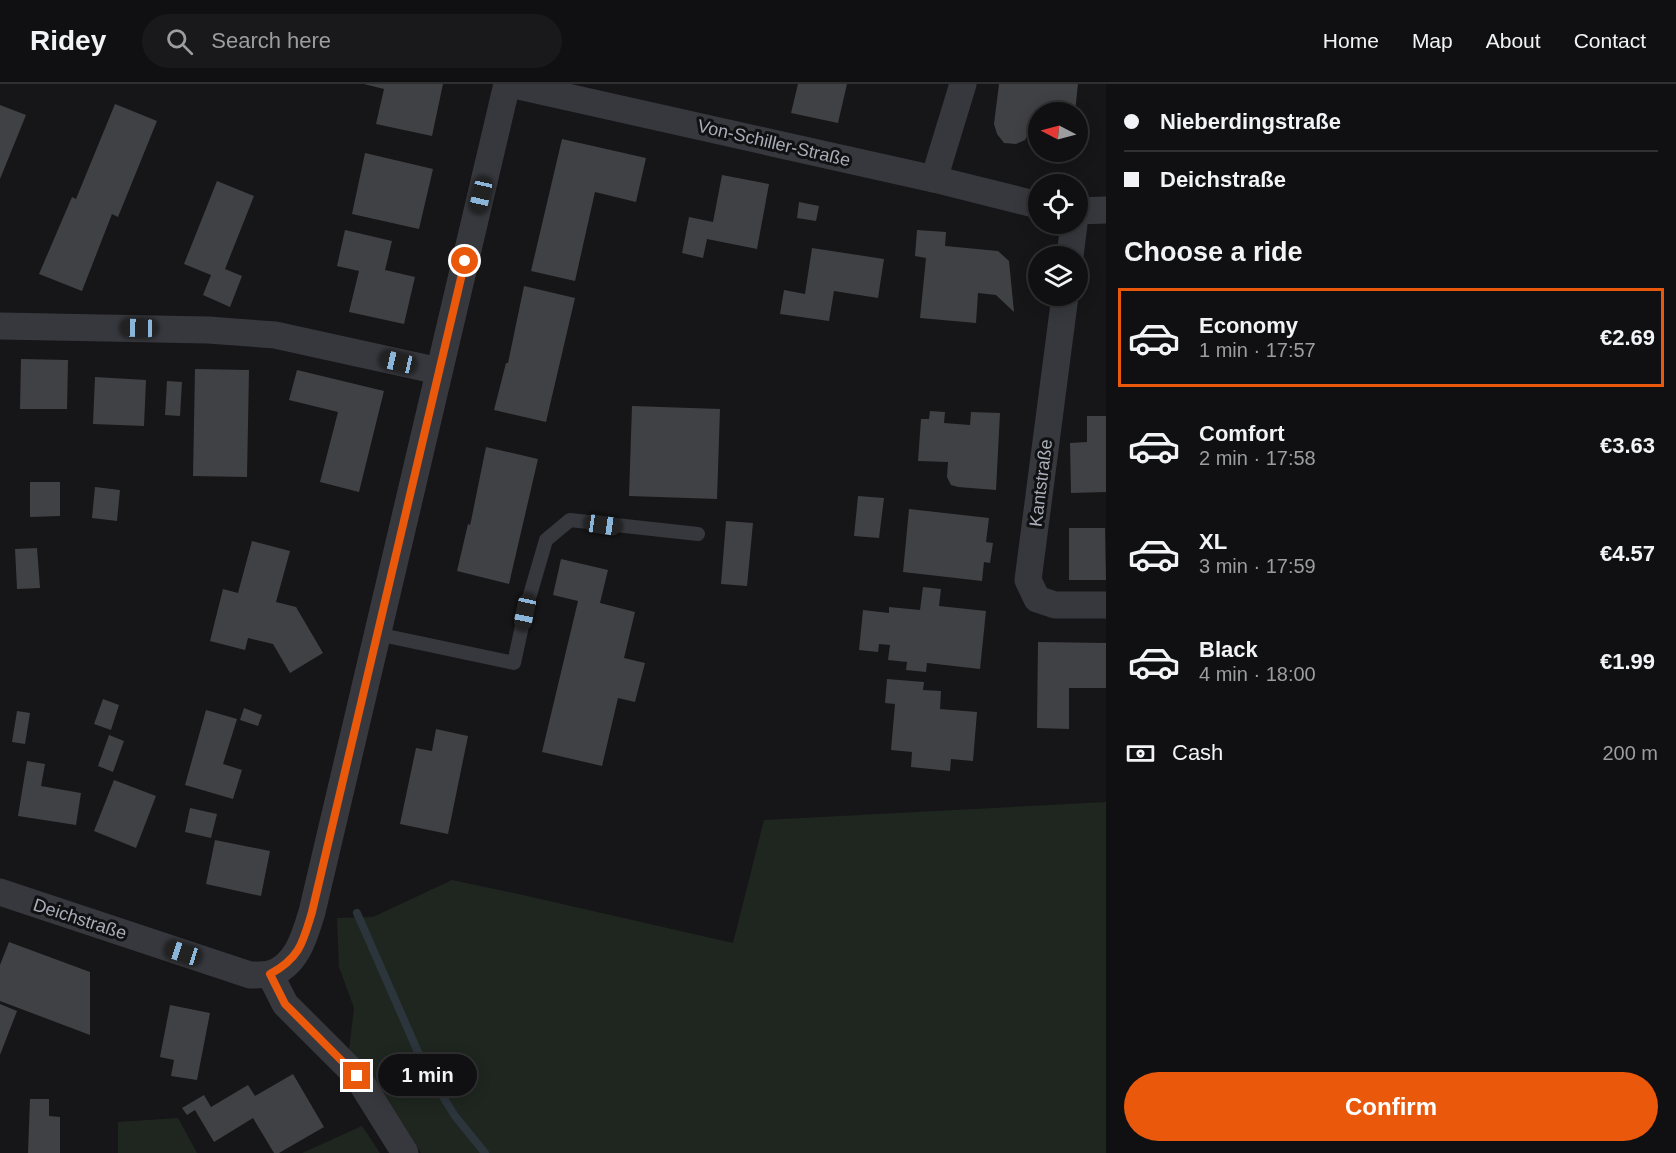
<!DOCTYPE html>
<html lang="en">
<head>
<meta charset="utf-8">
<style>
	:root { --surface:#101012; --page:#19191b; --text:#f1f3f6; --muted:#9c9d9f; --line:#303032; --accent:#ea580c }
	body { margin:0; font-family:Arial,sans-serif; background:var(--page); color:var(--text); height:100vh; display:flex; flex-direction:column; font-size:22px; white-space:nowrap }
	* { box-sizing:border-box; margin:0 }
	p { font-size:20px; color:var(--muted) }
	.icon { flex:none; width:33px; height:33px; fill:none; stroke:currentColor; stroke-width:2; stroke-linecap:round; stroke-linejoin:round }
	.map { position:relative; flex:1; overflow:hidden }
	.drawer { display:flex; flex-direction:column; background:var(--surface); width:570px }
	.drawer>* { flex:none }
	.top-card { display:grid; align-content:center; height:132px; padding:0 18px; background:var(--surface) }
	.needle { width:39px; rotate:276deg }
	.tools { position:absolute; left:1028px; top:18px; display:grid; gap:12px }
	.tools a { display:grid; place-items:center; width:60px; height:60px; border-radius:50%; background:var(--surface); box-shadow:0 3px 15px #0003,0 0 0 2px var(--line); font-size:30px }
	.end { position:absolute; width:27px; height:27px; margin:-14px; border:8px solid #ea580c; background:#fff; box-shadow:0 0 0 3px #fff }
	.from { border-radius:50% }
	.bubble { position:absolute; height:42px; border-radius:21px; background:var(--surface); box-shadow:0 3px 15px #0003,0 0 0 2px var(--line); font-size:20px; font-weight:700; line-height:42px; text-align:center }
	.car { position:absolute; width:18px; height:36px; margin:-18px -9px; border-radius:8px; box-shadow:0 0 4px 2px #0007; background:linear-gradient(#222 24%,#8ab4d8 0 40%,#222 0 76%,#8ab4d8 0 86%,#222 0) }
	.top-card b { display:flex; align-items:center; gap:21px; height:57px; font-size:22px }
	.top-card b+b { border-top:2px solid var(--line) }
	.top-card i { width:15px; height:15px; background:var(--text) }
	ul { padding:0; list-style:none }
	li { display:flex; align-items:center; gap:18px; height:99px; margin:0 12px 9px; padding:0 6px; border:3px solid transparent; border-radius:0px }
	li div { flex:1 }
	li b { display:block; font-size:22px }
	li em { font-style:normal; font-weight:700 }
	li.selected { border-color:var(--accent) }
	li>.icon { width:54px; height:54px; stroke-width:1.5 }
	h2 { padding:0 18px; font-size:27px; line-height:72px }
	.pay { display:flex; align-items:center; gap:15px; height:66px; padding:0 18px; font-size:22px }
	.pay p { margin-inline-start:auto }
	.action { display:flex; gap:12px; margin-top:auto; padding:12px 18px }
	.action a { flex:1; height:69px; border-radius:36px; background:var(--accent); color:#fff; font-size:24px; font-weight:700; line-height:69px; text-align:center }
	header { display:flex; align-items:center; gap:36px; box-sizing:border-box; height:84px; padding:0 30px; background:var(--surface); border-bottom:2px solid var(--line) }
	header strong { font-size:28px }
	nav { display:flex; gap:33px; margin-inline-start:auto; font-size:21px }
	.search { width:420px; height:54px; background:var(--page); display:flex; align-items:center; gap:15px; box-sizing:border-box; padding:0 21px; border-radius:33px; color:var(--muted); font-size:22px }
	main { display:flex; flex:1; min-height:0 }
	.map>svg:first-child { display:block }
	.green { fill:#1e261f }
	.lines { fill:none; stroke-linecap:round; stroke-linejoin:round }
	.stream { stroke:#2c353c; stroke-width:8 }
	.building { fill:#404145 }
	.service { stroke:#37383d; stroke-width:14 }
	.minor { stroke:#37383d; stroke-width:27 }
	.route { stroke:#ea580c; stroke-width:8 }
	.labels { text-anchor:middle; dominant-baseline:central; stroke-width:6; stroke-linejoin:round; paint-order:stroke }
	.street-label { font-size:18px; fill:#a8adb8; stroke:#111113 }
</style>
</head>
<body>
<header>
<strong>Ridey</strong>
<div class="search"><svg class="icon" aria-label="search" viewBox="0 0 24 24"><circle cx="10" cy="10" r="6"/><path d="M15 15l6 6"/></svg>Search here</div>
<nav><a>Home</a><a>Map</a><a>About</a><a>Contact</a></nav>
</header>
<main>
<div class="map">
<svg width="1106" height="1069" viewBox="0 0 1106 1069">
	<rect width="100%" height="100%" fill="#161618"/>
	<!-- green -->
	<g class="green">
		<path d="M1106,718V1069H421L349,966L354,924L339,883L337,834L373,833L452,796L514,809L733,859L764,736Z"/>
		<path d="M178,1034L197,1069H118V1038Z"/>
		<path d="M362,1042L380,1069H302Z"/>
	</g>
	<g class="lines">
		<!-- stream -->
		<path class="stream" d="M357,829L425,984L455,1032L485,1069"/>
	</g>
	<!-- building -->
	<g class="building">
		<path d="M364,0H443L432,52L376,40L384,5Z"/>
		<path d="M798,0H847L838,39L791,29Z"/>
		<path d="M999,0H1078L1075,28H1038V43H1031L1025,56L1016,60L1004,59L997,50L994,40Z"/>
		<path d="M115,20L157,37L118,133L112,130L82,207L39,190L72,113L76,115Z"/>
		<path d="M0,21L26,31L0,95Z"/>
		<path d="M562,55L646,74L636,118L595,108L575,197L531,187Z"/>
		<path d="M365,69L433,85L419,145L352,130Z"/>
		<path d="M722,91L769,100L757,165L707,155L703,174L682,169L689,133L713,138Z"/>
		<path d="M217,97L254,112L225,185L242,192L230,223L203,211L211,191L184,180Z"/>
		<path d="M799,118L819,122L816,137L797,134Z"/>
		<path d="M345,146L392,157L385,186L415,193L404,240L349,228L359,187L337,182Z"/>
		<path d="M917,146L946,148L945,162L998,167L1009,177L1014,228L996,211L978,209L976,239L920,234L926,174L915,172Z"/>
		<path d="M812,164L884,175L878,214L834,207L829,237L780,230L784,206L805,210Z"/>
		<path d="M524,202L575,214L546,338L494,326L506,279H508Z"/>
		<path d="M21,275L68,276L67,325H20Z"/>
		<path d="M195,285L249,286L247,393L193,392Z"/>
		<path d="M297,286L384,307L359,408L320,398L338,328L289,316Z"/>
		<path d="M95,293L146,296L144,342L93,340Z"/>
		<path d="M167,297L182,298L180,332L165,331Z"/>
		<path d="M632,322L720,325L717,415L629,412Z"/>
		<path d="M930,327L945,328L944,339L970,341L971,328L1000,329L996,406L958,403L951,401L947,393L948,378L918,377L921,335H929Z"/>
		<path d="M1087,332H1106V408L1071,409L1070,359L1087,358Z"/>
		<path d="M486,363L538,375L509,500L457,487L468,440L470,441L471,437Z"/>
		<path d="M30,398H60V432L30,433Z"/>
		<path d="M95,403L120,406L117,437L92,434Z"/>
		<path d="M858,412L884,414L879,454L854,452Z"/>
		<path d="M909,425L989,434L986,458L993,459L990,479L984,478L982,497L903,488Z"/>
		<path d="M726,437L753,439L747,502L721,500Z"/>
		<path d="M1069,444H1105L1106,496H1069Z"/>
		<path d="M252,457L290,467L276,518L296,523L323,569L290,589L273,560L248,554L245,566L210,557L223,505L238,509Z"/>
		<path d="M37,464L40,504L17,505L15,465Z"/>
		<path d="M561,475L608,486L600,519L635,528L624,574L645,579L635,618L618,614L602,682L542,668L578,517L553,511Z"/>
		<path d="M923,503L941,505L939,522L986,527L980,585L927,579L926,588L906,586L907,578L888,576L890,561L879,560L878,568L859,566L863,526L889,529V523L920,526Z"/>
		<path d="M1038,558L1106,559V604H1069V645L1037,644Z"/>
		<path d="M887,595L924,598L923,606L941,607L940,625L977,628L973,677L951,675L950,687L911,683L912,668L891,666L895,620L885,619Z"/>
		<path d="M103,615L119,621L111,646L94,640Z"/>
		<path d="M244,624L262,631L258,642L240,636Z"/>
		<path d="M206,626L237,635L223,680L242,686L233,715L185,701Z"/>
		<path d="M17,627L30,629L25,660L12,658Z"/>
		<path d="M436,645L468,652L448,750L400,740L416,664L432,667Z"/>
		<path d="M109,651L124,657L113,688L98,682Z"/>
		<path d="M27,677L45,680L41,702L81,709L76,741L18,732Z"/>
		<path d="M114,696L156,712L136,764L94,747Z"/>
		<path d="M190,724L217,730L211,754L185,748Z"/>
		<path d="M215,756L270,767L261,812L206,800Z"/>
		<path d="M9,858L90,888V951L0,917V881Z"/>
		<path d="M0,920L17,927L0,971Z"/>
		<path d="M170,921L210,929L197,996L171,992L174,976L160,973Z"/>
		<path d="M293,990L324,1043L279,1069H274L253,1034L214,1058L195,1026L187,1031L182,1024L204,1011L211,1023L248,1001L255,1012Z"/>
		<path d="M30,1015H49V1032L60,1033V1069H28Z"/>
	</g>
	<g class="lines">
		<!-- service -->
		<path class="service" d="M377,550L514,579L525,528L546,456L570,436L698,450"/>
		<!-- minor -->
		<g class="minor">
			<path d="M509,0L934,95L1038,121"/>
			<path d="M934,95L963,0"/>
			<path d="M1077,127L1106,126"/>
			<path d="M1070,172L1074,140"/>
			<path d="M1065,212L1028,496L1037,515L1055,521H1106"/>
			<path d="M0,242L208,246L275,251L439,287"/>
			<path d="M0,808L250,891C256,891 264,891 270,890C297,882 305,851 312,828L507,0"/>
			<path d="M270,890L285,920L357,992L405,1069"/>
		</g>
	</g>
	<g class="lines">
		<!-- route -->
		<path class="route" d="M357,992L285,920L270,890C300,874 303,858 312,828L465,177"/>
	</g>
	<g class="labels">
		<!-- street labels -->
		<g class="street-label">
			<text transform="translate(774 59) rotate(13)">Von-Schiller-Straße</text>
			<text transform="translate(1041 399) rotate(-83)">Kantstraße</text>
			<text transform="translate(80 835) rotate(18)">Deichstraße</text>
		</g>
	</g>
</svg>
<div class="tools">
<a><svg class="needle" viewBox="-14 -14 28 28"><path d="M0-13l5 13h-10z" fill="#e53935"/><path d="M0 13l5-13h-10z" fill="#9c9d9f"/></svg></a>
<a><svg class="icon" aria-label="locate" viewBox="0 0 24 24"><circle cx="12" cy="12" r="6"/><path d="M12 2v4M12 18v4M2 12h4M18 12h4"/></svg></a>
<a><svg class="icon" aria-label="layers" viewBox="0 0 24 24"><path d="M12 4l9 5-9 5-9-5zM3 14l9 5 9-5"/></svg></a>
</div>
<i class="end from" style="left:465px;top:177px"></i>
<i class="end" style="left:357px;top:992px"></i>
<div class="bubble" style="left:378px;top:970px;width:99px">1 min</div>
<i class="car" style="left:481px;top:111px;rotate:193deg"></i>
<i class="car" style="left:139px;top:244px;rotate:271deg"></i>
<i class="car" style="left:398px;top:278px;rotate:283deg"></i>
<i class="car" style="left:603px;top:441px;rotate:98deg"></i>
<i class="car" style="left:525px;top:528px;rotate:192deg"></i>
<i class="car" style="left:183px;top:869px;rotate:288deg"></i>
</div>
<section class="drawer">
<div class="top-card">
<b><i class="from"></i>Nieberdingstraße</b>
<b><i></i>Deichstraße</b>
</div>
<h2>Choose a ride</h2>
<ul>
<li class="selected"><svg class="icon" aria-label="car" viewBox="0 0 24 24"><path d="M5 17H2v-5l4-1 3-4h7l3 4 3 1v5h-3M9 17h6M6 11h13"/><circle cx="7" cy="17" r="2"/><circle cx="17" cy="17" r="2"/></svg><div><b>Economy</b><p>1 min · 17:57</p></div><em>€2.69</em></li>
<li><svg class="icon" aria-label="car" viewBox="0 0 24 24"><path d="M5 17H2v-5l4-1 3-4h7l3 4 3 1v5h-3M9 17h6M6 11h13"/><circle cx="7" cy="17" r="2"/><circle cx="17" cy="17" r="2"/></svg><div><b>Comfort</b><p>2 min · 17:58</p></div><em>€3.63</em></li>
<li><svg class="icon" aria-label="car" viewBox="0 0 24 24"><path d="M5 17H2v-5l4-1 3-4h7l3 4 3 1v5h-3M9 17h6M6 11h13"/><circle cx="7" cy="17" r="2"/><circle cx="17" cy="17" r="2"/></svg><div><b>XL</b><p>3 min · 17:59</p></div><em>€4.57</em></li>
<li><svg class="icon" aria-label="car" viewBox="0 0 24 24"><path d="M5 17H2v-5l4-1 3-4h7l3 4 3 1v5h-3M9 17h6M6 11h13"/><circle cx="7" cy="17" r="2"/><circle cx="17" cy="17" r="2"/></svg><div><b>Black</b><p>4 min · 18:00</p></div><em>€1.99</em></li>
</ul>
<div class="pay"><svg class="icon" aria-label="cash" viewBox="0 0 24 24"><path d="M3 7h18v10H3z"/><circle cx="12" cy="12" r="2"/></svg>Cash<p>200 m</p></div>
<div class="action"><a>Confirm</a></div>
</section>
</main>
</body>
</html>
